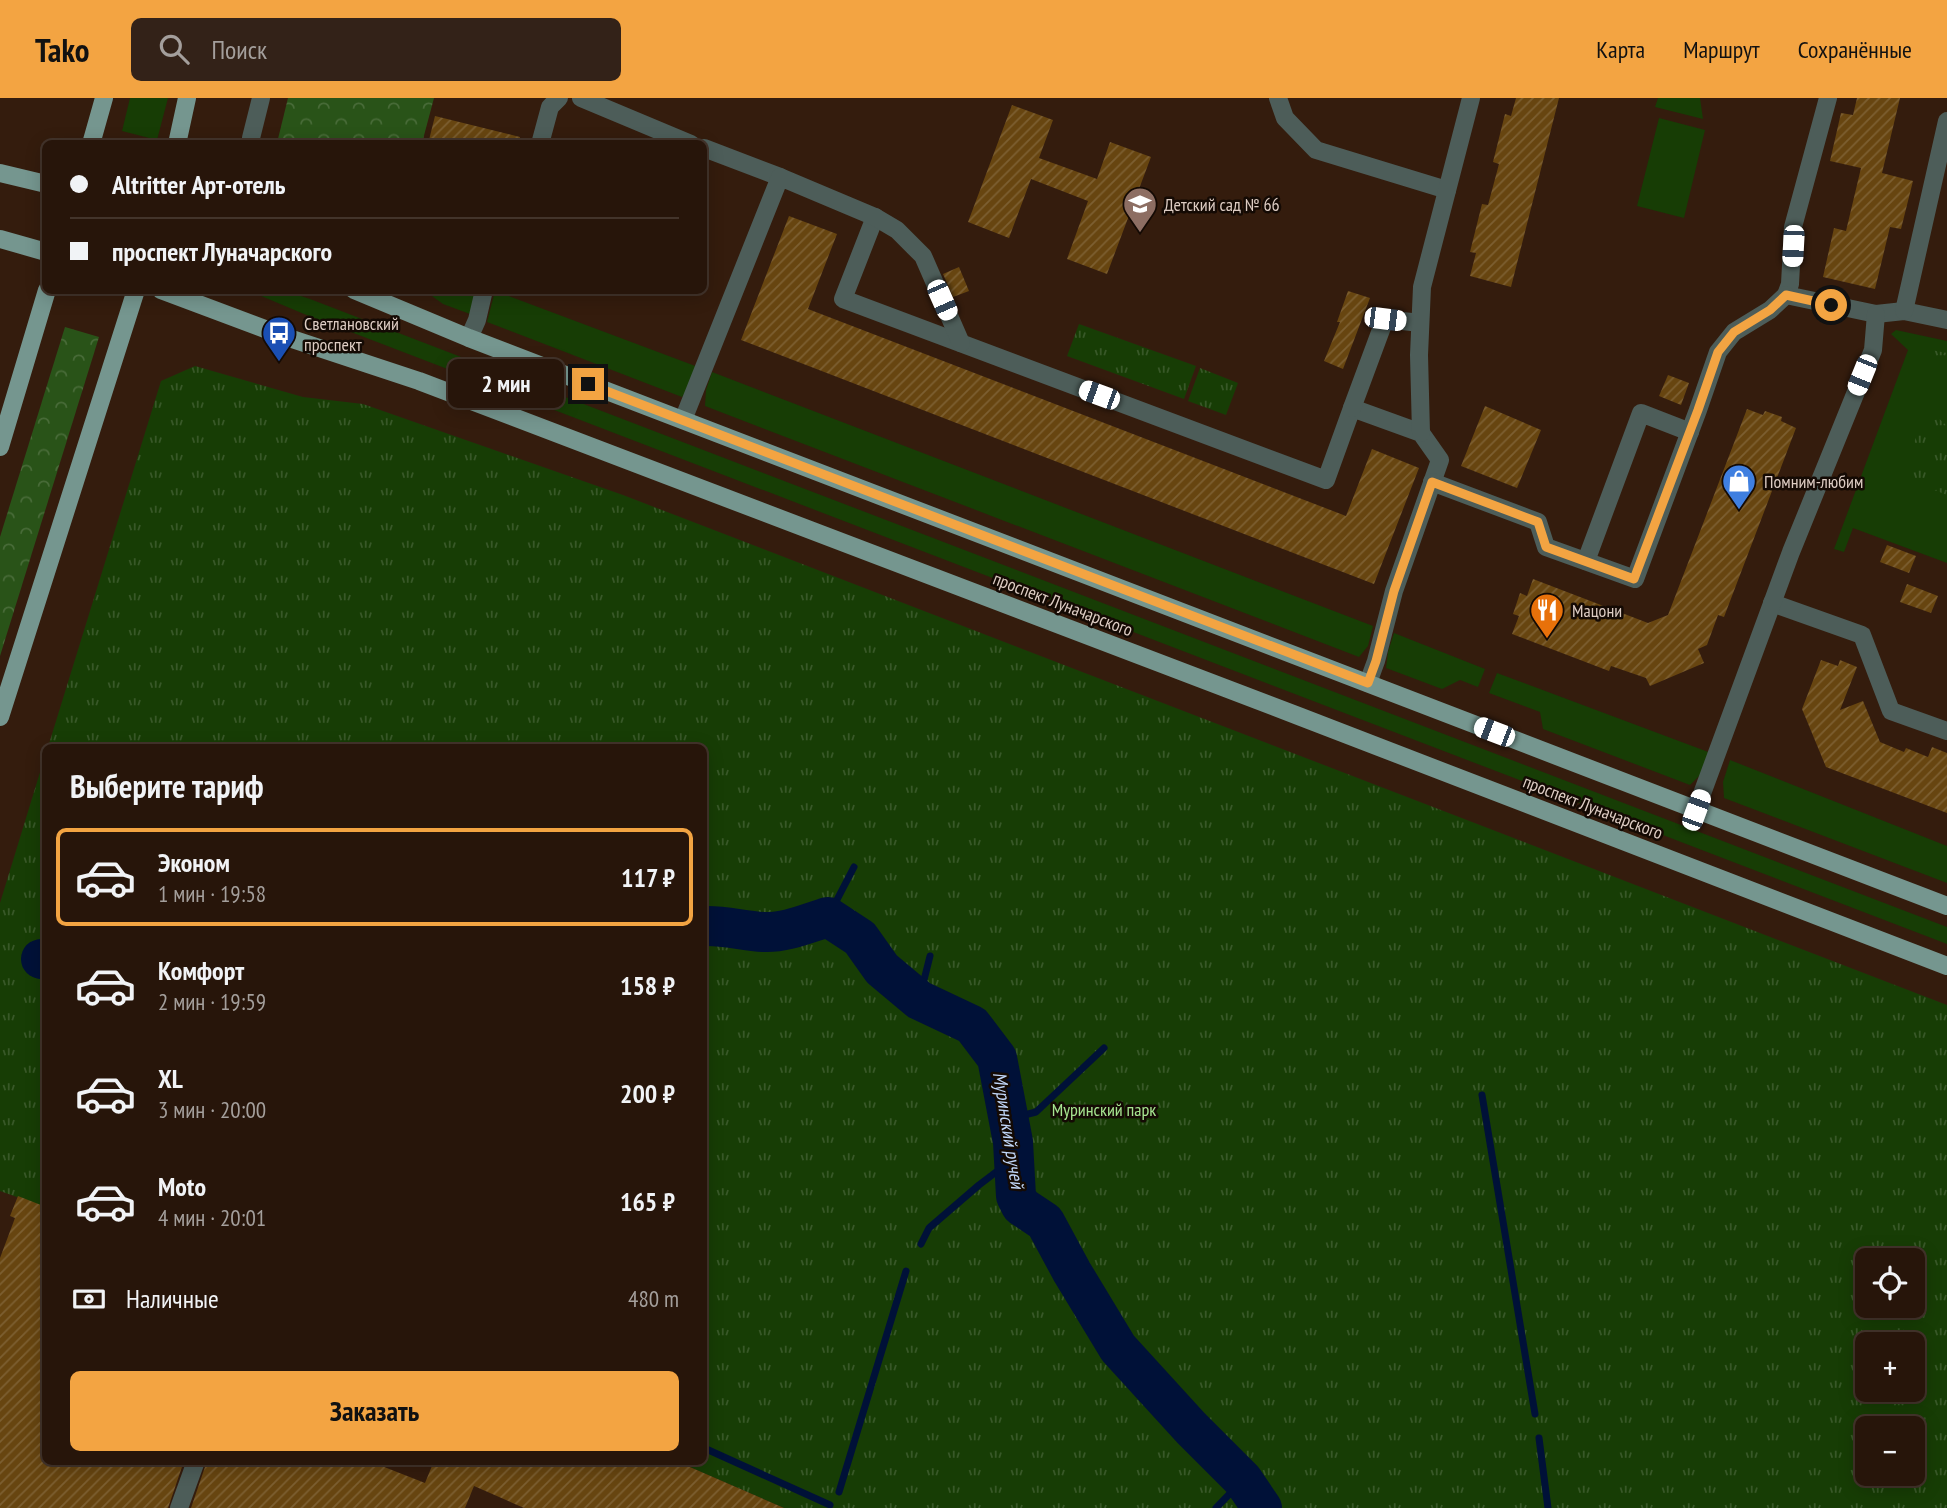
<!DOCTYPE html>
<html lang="ru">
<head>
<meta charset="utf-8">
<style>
	:root { --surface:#27150a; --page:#332218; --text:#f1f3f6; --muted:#a49f9c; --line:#43342b; --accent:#f3a442 }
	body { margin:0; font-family:"PT Sans Narrow",sans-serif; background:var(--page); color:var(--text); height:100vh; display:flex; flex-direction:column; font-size:26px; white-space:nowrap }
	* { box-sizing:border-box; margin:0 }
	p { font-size:23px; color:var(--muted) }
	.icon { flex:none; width:38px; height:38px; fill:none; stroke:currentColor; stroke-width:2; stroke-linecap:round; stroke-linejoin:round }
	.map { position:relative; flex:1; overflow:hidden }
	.panel { position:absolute; left:42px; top:646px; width:665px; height:721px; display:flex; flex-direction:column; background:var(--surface); border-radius:10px; box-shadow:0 4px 18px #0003,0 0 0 2px var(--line) }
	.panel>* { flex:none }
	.top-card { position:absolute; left:42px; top:42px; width:665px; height:154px; border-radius:10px; box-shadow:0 4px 18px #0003,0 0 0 2px var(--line); display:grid; align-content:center; height:154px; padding:0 28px; background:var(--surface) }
	.buttons { position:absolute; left:1855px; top:1150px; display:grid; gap:14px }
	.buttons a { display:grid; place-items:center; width:70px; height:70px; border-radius:10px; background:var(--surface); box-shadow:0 4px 18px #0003,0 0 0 2px var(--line); font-size:35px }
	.end { position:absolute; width:32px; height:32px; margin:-16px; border:9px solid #f3a442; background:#111; box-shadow:0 0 0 4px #111 }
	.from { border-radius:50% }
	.bubble { position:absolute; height:49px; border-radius:10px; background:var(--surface); box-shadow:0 4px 18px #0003,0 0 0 2px var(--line); font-size:23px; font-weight:700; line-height:49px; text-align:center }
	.car { position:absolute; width:21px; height:42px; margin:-21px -10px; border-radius:9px; box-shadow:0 0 5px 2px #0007; background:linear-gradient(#fff 24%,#345 0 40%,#fff 0 76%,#345 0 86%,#fff 0) }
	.top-card b { display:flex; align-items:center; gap:24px; height:66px; font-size:26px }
	.top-card b+b { border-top:2px solid var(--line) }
	.top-card i { width:18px; height:18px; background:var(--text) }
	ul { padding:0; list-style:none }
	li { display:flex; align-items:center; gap:21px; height:98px; margin:0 14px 10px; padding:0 14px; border:4px solid transparent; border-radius:10px }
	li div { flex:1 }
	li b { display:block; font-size:26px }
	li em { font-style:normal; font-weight:700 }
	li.current { border-color:var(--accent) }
	li>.icon { width:63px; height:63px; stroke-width:1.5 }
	h2 { padding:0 28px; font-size:32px; line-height:84px }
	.pay { display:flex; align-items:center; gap:18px; height:77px; padding:0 28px; font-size:26px }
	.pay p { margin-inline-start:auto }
	.cta { display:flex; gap:14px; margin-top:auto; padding:14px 28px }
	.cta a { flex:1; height:80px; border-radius:10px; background:var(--accent); color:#111; font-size:28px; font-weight:700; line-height:80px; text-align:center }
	header { display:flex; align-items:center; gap:42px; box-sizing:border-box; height:98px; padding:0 35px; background:var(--accent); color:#111 }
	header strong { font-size:33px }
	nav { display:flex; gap:38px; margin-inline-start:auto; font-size:24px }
	.search { width:490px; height:63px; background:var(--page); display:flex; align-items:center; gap:18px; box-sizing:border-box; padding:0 24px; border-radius:10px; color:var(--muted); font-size:26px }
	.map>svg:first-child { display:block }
	.green { fill:#173d05 }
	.forest { fill:url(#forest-crowns) }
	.park { fill:url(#park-tufts); fill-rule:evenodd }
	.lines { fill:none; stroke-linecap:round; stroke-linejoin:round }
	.stream { stroke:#001138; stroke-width:7 }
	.river { stroke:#001138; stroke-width:40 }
	.building { fill:url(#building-hatch) }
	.minor { stroke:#4d5d59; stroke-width:18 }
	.major { stroke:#75968f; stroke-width:18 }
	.route { stroke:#f3a442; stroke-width:9 }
	.labels { text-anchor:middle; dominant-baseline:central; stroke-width:5; stroke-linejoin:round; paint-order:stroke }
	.poi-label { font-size:18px; fill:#decdc4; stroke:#140a04; text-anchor:start }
	.street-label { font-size:18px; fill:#decdc4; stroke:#140a04 }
	.park-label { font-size:18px; fill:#a6e590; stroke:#140a04 }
	.water-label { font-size:19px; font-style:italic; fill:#c1d7f9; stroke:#140a04 }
</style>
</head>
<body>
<header>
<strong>Tako</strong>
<div class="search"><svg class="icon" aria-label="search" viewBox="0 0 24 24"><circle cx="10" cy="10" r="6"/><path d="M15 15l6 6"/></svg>Поиск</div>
<nav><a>Карта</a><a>Маршрут</a><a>Сохранённые</a></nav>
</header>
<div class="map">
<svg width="1947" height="1410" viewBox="0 0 1947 1410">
	<defs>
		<pattern id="forest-crowns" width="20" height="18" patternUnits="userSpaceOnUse" patternTransform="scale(1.75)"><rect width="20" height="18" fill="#295318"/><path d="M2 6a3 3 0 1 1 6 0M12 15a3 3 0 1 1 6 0" fill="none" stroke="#486b38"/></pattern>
		<pattern id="park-tufts" width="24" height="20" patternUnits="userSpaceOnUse" patternTransform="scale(1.75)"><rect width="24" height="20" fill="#173d05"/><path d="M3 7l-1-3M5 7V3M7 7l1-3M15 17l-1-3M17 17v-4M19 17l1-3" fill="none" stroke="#385828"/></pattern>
		<pattern id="building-hatch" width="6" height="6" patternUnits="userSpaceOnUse" patternTransform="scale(1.75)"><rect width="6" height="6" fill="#674510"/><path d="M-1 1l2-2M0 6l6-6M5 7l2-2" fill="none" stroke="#7c5f31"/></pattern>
	</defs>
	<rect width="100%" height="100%" fill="#341c0d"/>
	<!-- green -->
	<g class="green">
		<path d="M130,0H168L157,42L122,33Z"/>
		<path d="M1658,0H1700L1703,21L1655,9Z"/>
		<path d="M1659,20L1705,32L1684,120L1637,108Z"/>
		<path d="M249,193H286L310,201L1947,829V846L304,216Z"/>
		<path d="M425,193H476L470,216L443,206Z"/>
		<path d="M495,193L698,269L691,287L682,299L487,224Z"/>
		<path d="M1896,232L1947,243V465L1853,430L1844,454L1834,451L1908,252L1891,236Z"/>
		<path d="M712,274L1373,528L1368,548L1359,559L705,308L706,292Z"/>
		<path d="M1394,535L1485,571L1478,589L1460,582L1442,591L1386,570L1388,554Z"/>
		<path d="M1497,575L1711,655L1704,673L1690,687L1543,631L1540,614L1489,595Z"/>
		<path d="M1730,662L1947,748V785L1724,700L1723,684Z"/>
	</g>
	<!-- forest -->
	<g class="forest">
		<path d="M288,0H434L422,45H277Z"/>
		<path d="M65,229L99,239L0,558V439Z"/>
	</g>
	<!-- park -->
	<g class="park">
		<path d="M1079,226L1196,268L1184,301L1067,258Z"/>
		<path d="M1931,252L1947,255V280L1928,271Z"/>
		<path d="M195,268L303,299L363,306L623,397L1947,907V1410H784L676,1363H704V649H48L161,283ZM1867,1162H1913V1208H1867ZM1867,1246H1913V1292H1867ZM1867,1330H1913V1376H1867Z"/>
		<path d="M1200,270L1238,285L1226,317L1188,303Z"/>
		<path d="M1934,316L1947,328V397L1906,381L1903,375L1922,323L1927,318Z"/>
		<path d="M45,658V1109L0,1093V805Z"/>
	</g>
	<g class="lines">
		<!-- stream -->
		<g class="stream">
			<path d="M828,819L854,769"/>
			<path d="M704,846L718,827"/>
			<path d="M919,902L930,858"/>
			<path d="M1482,997L1535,1316"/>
			<path d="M1009,1021L1036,1014L1104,950"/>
			<path d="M921,1146L929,1130L979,1087L1000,1071L1015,1069"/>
			<path d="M1539,1340L1548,1410"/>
			<path d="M704,1350L830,1407"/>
			<path d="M839,1394L906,1173"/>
			<path d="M1216,1410L1243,1382"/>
		</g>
		<!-- river -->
		<g class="river">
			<path d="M704,828C724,827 743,833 764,834C785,835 808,825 828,819L860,840L882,871L919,902L972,927L997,960L1013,1044L1016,1098L1021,1108L1045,1124L1072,1174L1118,1250L1191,1330L1243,1382L1262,1410"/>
			<path d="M41,861L46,862"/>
		</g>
	</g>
	<!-- building -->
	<g class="building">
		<path d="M1516,0H1559L1511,189L1470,178L1476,155L1470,154L1482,106L1488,107L1499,66L1493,64L1505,16L1511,18Z"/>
		<path d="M1857,0H1900L1882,75L1913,83L1901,131L1890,129L1875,191L1823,179L1834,130L1846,133L1861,70L1830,63L1841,15L1853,17Z"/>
		<path d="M1012,7L1053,22L1039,60L1097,81L1110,44L1151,59L1107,176L1067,161L1088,103L1031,81L1009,140L968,124Z"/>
		<path d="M435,18L520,39V46H428Z"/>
		<path d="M789,118L837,136L808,211L1346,418L1372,351L1419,370L1374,486L741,242Z"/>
		<path d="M959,169L969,193L953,199L943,176Z"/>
		<path d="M1348,193L1370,200L1343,271L1324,263L1340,224H1337Z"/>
		<path d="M1668,277L1689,285L1681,307L1659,298Z"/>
		<path d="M1485,308L1541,332L1517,390L1461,368Z"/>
		<path d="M1747,311L1763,317L1765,313L1782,319L1781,323L1796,330L1724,519L1718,517L1707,547L1698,551L1704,565L1650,588L1646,580L1611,568L1609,573L1512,536L1519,518L1513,516L1520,495L1527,498L1533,481L1648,525L1668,517Z"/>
		<path d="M1887,447L1916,458L1909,475L1880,464Z"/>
		<path d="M1907,486L1938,498L1931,515L1900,504Z"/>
		<path d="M1821,562L1838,568L1840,562L1857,569L1840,612L1863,603L1880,644L1904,654L1906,650L1928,659L1932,649L1947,655V715L1826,669L1802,611Z"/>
		<path d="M18,1098L46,1109V1363H184L168,1410H0V1160L15,1120L10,1118Z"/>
		<path d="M207,1363H369L425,1385L434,1363H676L784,1410H524L474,1388L465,1410H191Z"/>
	</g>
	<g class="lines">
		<!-- minor -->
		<g class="minor">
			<path d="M581,0L691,46"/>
			<path d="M1278,0L1285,20L1316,52L1447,92"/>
			<path d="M1828,0L1793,129L1790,186L1786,197L1876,216L1904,213L1947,222"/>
			<path d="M251,40L261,0"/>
			<path d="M540,46L550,9L559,0"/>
			<path d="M704,50L780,79"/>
			<path d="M875,119L843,201L1326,382L1352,310L1421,335L1440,362L1394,493L1376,563L1368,585"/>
			<path d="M1904,213L1947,23"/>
			<path d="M469,240L477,222L484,192"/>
			<path d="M1352,310L1385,221L1420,225"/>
			<path d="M683,322L780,79L875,119L897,132L923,158L961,245"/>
			<path d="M1421,335L1419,257L1422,189L1471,0"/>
			<path d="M1432,384L1538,424L1546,449L1635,481L1698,312L1718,254L1734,234L1770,212L1786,197"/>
			<path d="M1586,463L1641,315L1690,334"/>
			<path d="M1772,505L1862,537L1891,613L1947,633"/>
			<path d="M1696,712L1791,454L1873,252L1876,216"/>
			<path d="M179,1410L196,1363"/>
		</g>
		<!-- major -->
		<g class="major">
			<path d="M91,46L104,0"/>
			<path d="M177,46L187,0"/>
			<path d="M0,75L46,86"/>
			<path d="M0,141L46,154"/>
			<path d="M161,192L289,240L419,283L1301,619L1947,868"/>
			<path d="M354,192L469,240L1947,808"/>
			<path d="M0,349L47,192"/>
			<path d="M0,619L136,192"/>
		</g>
	</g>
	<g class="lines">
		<!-- route -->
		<path class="route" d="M588,286L1368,585L1376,563L1394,493L1432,384L1538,424L1546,449L1634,481L1698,312L1718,254L1734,234L1770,212L1786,197L1831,207"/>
	</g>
	<!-- icons -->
	<defs>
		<g id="school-pin" transform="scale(1.75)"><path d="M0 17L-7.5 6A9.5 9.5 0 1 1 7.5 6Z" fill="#8d6e63" stroke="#140a04"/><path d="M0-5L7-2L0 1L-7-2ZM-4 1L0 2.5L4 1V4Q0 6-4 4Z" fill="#fff"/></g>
		<g id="bus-pin" transform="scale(1.75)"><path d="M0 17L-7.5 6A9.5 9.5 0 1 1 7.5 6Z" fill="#1a4fb4" stroke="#140a04"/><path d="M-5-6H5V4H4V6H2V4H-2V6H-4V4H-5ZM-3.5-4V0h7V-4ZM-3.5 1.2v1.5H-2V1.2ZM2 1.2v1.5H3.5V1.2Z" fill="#fff"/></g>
		<g id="shop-pin" transform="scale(1.75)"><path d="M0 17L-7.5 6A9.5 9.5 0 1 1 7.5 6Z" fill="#3f7fe0" stroke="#140a04"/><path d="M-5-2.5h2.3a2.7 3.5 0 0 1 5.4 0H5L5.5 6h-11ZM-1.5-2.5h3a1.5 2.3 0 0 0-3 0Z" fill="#fff"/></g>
		<g id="restaurant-pin" transform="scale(1.75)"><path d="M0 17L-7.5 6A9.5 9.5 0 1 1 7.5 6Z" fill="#e8710a" stroke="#140a04"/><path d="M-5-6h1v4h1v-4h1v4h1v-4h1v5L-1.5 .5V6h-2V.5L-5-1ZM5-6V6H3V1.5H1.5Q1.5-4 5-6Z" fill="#fff"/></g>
	</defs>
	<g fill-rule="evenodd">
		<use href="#school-pin" x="1140" y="106"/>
		<use href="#bus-pin" x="279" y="235"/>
		<use href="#shop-pin" x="1739" y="383"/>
		<use href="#restaurant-pin" x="1547" y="512"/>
	</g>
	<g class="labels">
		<!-- poi labels -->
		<g class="poi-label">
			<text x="1164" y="106">Детский сад № 66</text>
			<text x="304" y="225">Светлановский<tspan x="304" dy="21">проспект</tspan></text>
			<text x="1764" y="383">Помним-любим</text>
			<text x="1572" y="512">Мацони</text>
		</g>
		<!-- street labels -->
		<g class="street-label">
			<text transform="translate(1063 506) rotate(21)">проспект Луначарского</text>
			<text transform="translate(1593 709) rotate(21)">проспект Луначарского</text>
		</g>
		<!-- park labels -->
		<g class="park-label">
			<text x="1104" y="1011">Муринский парк</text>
		</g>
		<!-- water labels -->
		<g class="water-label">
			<text transform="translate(1009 1032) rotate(81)">Муринский ручей</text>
		</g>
	</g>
</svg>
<div class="buttons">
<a><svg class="icon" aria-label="locate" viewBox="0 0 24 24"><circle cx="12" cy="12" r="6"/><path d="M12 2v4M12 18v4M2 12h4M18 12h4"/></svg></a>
<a>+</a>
<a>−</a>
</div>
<i class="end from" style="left:1831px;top:207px"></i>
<i class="end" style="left:588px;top:286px"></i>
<div class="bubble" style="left:448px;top:261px;width:116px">2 мин</div>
<i class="car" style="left:1793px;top:148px;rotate:183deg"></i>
<i class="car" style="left:942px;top:202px;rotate:156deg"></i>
<i class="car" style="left:1385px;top:221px;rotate:97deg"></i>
<i class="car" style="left:1862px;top:277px;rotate:202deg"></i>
<i class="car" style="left:1099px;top:297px;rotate:290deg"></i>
<i class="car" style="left:1494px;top:634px;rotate:291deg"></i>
<i class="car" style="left:1696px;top:712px;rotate:20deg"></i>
<div class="top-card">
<b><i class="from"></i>Altritter Арт-отель</b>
<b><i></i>проспект Луначарского</b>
</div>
<section class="panel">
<h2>Выберите тариф</h2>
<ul>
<li class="current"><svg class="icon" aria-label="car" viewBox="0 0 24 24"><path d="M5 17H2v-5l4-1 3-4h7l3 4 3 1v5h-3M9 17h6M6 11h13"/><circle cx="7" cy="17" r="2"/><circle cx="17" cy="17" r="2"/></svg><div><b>Эконом</b><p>1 мин · 19:58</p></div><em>117 ₽</em></li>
<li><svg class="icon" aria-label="car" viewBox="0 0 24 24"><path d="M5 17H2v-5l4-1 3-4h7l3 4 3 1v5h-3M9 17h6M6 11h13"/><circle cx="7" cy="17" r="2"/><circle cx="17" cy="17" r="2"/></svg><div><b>Комфорт</b><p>2 мин · 19:59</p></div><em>158 ₽</em></li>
<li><svg class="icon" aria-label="car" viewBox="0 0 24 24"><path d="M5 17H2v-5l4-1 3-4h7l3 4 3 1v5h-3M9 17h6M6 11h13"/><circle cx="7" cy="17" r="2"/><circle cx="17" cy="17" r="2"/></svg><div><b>XL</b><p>3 мин · 20:00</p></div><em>200 ₽</em></li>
<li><svg class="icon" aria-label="car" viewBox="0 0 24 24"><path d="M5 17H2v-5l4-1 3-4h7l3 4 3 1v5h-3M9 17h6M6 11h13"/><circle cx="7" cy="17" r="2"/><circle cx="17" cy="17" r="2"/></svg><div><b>Moto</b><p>4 мин · 20:01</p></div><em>165 ₽</em></li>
</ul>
<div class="pay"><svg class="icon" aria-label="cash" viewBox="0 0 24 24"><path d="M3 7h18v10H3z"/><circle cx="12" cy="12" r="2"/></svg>Наличные<p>480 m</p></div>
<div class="cta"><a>Заказать</a></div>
</section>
</div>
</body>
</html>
